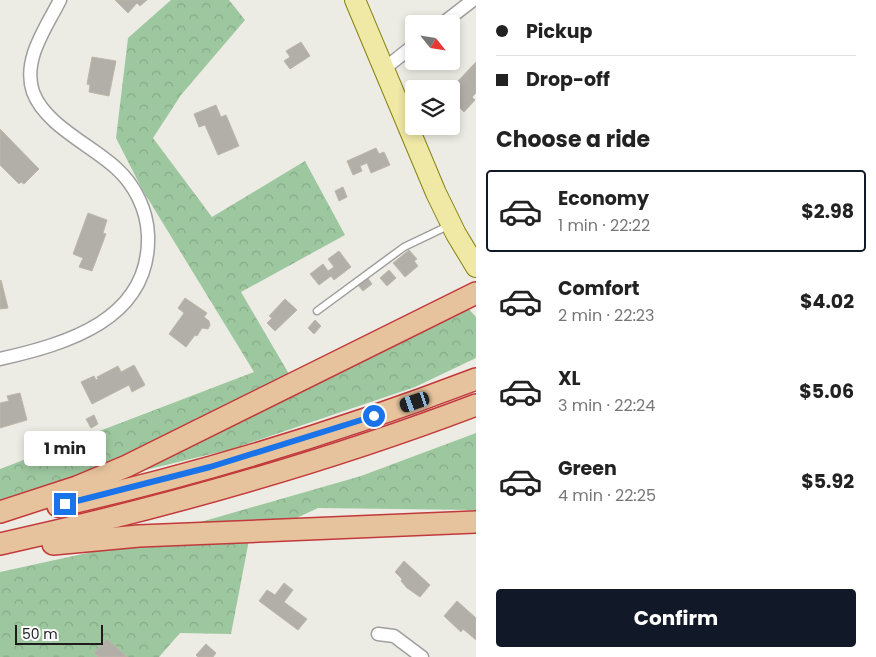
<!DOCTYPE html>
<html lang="en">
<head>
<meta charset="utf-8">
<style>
	:root { --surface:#fff; --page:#f2f2f2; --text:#222; --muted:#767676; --line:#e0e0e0; --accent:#111827 }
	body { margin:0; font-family:Poppins,sans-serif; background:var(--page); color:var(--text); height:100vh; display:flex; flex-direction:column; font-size:19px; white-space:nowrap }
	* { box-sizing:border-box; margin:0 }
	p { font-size:16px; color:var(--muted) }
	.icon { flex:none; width:28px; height:28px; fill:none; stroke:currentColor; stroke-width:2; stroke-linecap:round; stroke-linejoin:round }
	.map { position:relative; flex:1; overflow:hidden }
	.sheet { display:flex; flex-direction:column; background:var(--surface); width:400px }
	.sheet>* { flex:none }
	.top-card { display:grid; align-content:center; height:110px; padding:0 20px; background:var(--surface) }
	.needle { width:32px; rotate:120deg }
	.tools { position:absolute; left:405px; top:15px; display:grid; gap:10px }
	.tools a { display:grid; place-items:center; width:55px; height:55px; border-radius:5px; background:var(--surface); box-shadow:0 2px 8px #0003; font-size:25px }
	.scale { position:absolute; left:15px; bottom:12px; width:88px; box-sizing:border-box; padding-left:5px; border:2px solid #1d1d1d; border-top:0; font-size:14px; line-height:18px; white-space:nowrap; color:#1d1d1d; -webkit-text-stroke:4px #fff; paint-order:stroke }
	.end { position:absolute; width:22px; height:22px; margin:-11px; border:6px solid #1a73e8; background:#fff; box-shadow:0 0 0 2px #fff }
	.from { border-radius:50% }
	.bubble { position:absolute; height:35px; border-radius:5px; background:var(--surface); box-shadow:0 2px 8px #0003; font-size:16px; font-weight:700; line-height:35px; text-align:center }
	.car { position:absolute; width:15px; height:30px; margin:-15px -8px; border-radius:6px; box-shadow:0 0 4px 1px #0007; background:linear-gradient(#222 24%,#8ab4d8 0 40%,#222 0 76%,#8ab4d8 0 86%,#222 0) }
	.top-card b { display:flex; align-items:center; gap:18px; height:48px; font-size:19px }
	.top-card b+b { border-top:1px solid var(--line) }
	.top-card i { width:12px; height:12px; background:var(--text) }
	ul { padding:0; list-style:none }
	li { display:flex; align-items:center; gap:15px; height:82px; margin:0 10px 8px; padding:0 10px; border:2px solid transparent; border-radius:5px }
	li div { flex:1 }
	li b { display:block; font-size:19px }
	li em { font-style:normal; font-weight:700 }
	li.on { border-color:var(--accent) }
	li>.icon { width:45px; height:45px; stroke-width:1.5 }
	h2 { padding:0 20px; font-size:22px; line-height:60px }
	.button { display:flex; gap:10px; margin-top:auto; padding:10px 20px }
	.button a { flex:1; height:58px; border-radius:5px; background:var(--accent); color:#fff; font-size:20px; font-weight:700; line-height:58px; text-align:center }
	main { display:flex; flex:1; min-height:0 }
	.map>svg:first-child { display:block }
	.forest { fill:url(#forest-crowns) }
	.building { fill:#b1afa7; stroke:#bcb7a8 }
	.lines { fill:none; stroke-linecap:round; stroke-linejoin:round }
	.service-casing { stroke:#9e9e9e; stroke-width:9 }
	.minor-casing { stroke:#9e9e9e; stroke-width:15 }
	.primary-casing { stroke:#838312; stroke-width:22 }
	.trunk-casing { stroke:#c2393b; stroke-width:24 }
	.service { stroke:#fff; stroke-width:6 }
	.minor { stroke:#fff; stroke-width:12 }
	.primary { stroke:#f0e8a5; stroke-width:20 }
	.trunk { stroke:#e6c39c; stroke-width:21 }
	.route { stroke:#1a73e8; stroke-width:6 }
</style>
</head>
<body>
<main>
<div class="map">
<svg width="476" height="657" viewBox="0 0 476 657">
	<defs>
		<pattern id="forest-crowns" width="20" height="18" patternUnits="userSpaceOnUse" patternTransform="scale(1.25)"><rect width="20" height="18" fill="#9dc79f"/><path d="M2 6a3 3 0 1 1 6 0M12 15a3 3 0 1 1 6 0" fill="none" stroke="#87aa88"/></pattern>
	</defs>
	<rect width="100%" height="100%" fill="#edece4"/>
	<!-- forest -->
	<g class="forest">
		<path d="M171,0H229L245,20L181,95L153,138L212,217L305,161L345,235L241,292L296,386L468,308L476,317V358L415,387L232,449L0,505V469L254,372L142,189L116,138L128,38Z"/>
		<path d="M476,433V510L318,508L249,540L231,634L180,633L159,657H0V572L110,548L361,476Z"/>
	</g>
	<!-- building -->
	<g class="building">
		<path d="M115,0H147L140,6L137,3L128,13Z"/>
		<path d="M301,42L310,56L290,69L284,61L290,57L286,51Z"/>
		<path d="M92,57L116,61L109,96L89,92L90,85L87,84Z"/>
		<path d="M476,62V93L472,97L475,100L464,112L451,99V89H447L455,80L457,82Z"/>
		<path d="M216,105L221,117L226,115L239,146L218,155L205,125L199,127L194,114Z"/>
		<path d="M0,129L39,169L24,184L21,182L19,184L0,165Z"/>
		<path d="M376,148L379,154L384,152L390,165L371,173L367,163L360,166L362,171L353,175L347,161Z"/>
		<path d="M343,187L347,197L339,201L335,191Z"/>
		<path d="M88,213L107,220L103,233L106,234L92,271L79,267L83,258L73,254Z"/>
		<path d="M409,250L417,259L414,261L418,266L405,277L393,263Z"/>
		<path d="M339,251L351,267L334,280L331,276L319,285L310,274L323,264L328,271L334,267L328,259Z"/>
		<path d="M389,270L396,278L387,286L380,278Z"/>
		<path d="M367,277L372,284L363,291L357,284Z"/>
		<path d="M1,280L8,308L0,309V281Z"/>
		<path d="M185,298L207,313L204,317L209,321L210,325L208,329L202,328L197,336L195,335L186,347L169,334L184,313L178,308Z"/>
		<path d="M285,299L297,310L275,331L267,323L272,318L269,316Z"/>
		<path d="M315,320L321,326L314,334L308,328Z"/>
		<path d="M134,365L145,385L132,392L129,385L92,404L81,382L94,376L96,380L98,379L97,377L118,366L121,372Z"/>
		<path d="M20,393L27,420L0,428V403L9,401L7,396Z"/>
		<path d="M94,415L98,424L91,428L86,419Z"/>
		<path d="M404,561L430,585L420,597L407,588L401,581L402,579L395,572Z"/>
		<path d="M284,583L293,590L284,602L307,619L298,630L259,601L267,590L275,595Z"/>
		<path d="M457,601L476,618V640L463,629L461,632L444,616Z"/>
		<path d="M107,639L127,657H98L94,653Z"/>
		<path d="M206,644L216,653L213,657H198L196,655Z"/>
	</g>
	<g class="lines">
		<!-- service casing -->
		<g class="service-casing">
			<path id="service" d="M317,311L404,247L450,225"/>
		</g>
		<!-- minor casing -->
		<g class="minor-casing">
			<g id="minor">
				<path d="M442,24L473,0"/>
				<path d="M384,69L414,45"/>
				<path d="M0,359C66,344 151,320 148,235C147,210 135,185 116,168C91,145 45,125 33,92C22,60 46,28 60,0"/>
				<path d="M378,634L394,636L422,657"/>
			</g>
		</g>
		<!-- primary casing -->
		<g class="primary-casing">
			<path id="primary" d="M355,0L436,193L456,234L476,267"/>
		</g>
		<!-- trunk casing -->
		<g class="trunk-casing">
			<g id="trunk">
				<path d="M58,506C200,474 340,431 476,379"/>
				<path d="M0,512L77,487L127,466L476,293"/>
				<path d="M0,544C162,508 321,464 476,405"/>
				<path d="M53,544L139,536L476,522"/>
			</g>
		</g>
		<!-- service -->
		<use href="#service" class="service"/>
		<!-- minor -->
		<use href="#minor" class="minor"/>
		<!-- primary -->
		<use href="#primary" class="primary"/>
		<!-- trunk -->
		<use href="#trunk" class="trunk"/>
	</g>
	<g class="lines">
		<!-- route -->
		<path class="route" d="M65,504L210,467L374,416"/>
	</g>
</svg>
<div class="tools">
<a><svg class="needle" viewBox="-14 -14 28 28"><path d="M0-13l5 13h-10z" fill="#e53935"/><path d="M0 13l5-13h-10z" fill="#767676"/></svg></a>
<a><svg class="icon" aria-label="layers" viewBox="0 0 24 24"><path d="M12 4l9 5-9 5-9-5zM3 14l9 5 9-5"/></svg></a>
</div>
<div class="scale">50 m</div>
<i class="end from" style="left:374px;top:416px"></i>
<i class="end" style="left:65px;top:504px"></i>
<div class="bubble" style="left:24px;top:431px;width:82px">1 min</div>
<i class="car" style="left:415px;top:402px;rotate:251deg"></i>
</div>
<section class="sheet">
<div class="top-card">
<b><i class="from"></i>Pickup</b>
<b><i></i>Drop-off</b>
</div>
<h2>Choose a ride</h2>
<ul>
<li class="on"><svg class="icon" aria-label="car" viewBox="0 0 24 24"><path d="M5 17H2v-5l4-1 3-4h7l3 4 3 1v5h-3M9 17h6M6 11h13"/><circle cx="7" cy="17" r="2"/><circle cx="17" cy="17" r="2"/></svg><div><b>Economy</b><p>1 min · 22:22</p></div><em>$2.98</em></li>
<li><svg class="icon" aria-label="car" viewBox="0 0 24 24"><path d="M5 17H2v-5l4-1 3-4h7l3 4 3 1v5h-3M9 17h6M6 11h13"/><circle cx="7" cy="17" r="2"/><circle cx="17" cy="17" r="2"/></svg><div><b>Comfort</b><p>2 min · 22:23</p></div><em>$4.02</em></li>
<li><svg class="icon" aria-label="car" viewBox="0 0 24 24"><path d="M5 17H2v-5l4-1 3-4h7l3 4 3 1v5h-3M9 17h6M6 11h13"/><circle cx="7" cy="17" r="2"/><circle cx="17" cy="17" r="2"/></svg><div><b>XL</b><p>3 min · 22:24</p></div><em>$5.06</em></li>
<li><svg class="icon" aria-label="car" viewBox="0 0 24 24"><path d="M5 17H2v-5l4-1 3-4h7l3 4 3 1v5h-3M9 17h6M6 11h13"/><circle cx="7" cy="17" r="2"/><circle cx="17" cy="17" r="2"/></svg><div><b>Green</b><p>4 min · 22:25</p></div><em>$5.92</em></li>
</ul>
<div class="button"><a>Confirm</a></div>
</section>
</main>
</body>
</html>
